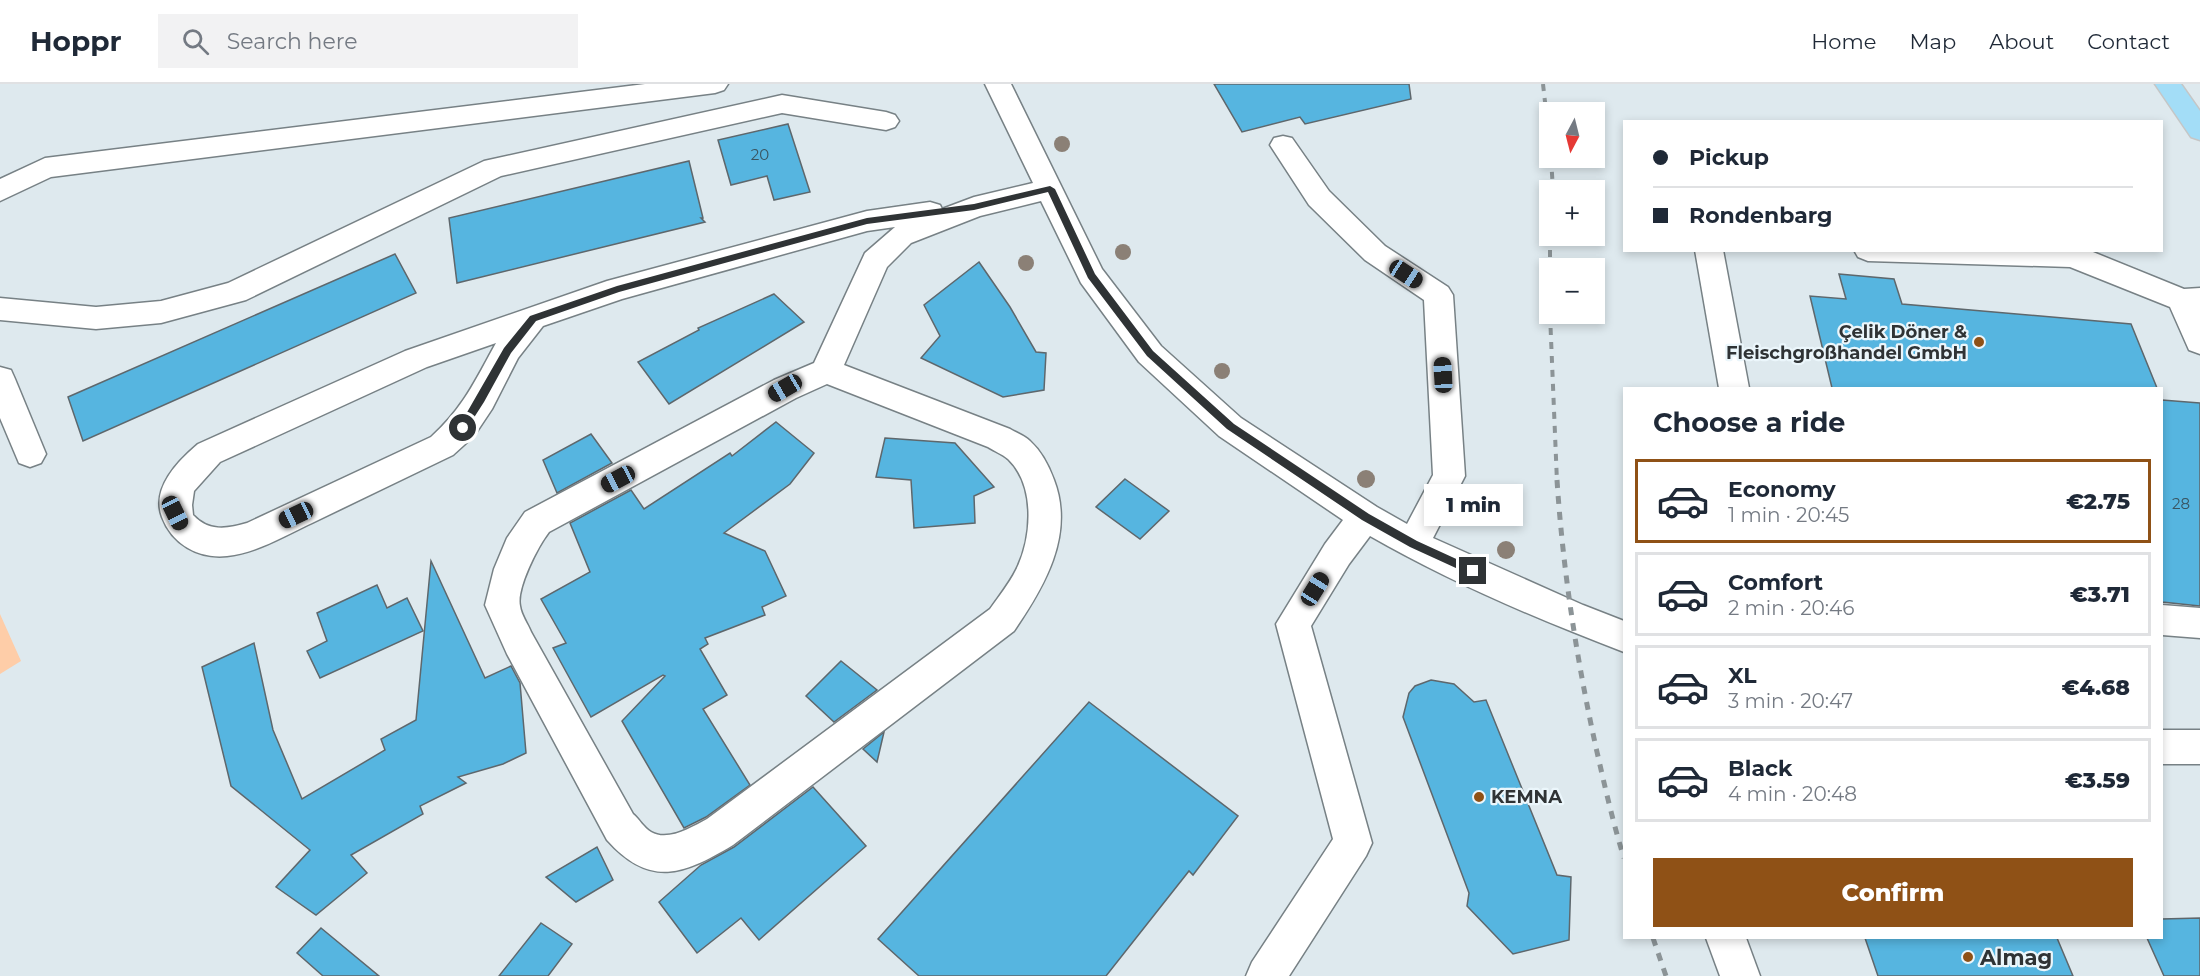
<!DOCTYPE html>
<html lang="en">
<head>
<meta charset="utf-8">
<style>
	:root { --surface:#fff; --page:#f2f2f3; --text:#1f2937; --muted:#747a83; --line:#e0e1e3; --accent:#8f5116 }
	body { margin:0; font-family:Montserrat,sans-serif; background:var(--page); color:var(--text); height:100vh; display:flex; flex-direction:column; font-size:22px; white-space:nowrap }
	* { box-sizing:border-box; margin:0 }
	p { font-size:20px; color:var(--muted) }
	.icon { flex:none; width:33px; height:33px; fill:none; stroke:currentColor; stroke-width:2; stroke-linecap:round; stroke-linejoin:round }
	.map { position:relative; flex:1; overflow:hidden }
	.details { position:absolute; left:1623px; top:303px; width:540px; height:552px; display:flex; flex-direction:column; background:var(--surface); border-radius:0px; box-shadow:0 3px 9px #0003 }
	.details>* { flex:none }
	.banner { position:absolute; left:1623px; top:36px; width:540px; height:132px; border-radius:0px; box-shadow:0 3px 9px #0003; display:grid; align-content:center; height:132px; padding:0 30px; background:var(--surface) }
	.needle { width:39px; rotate:187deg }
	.buttons { position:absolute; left:1539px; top:18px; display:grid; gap:12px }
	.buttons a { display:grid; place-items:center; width:66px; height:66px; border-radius:0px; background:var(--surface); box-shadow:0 3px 9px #0003; font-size:30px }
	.end { position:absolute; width:27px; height:27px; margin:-14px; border:8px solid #2f3335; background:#fff; box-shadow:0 0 0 3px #fff }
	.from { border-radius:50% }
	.bubble { position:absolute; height:42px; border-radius:0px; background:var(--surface); box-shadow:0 3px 9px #0003; font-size:20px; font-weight:800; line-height:42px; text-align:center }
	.car { position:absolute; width:18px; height:36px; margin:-18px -9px; border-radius:8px; box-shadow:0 0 4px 2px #0007; background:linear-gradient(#222 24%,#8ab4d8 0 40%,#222 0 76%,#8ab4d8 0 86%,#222 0) }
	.banner b { display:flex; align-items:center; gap:21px; height:57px; font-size:22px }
	.banner b+b { border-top:2px solid var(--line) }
	.banner i { width:15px; height:15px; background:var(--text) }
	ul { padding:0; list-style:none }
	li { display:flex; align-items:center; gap:18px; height:84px; margin:0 12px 9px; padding:0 18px; border:3px solid var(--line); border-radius:0px }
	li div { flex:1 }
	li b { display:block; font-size:22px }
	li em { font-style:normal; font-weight:800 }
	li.current { border-color:var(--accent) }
	li>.icon { width:54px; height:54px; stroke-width:1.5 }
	h2 { padding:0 30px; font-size:27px; line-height:72px }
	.button { display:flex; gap:12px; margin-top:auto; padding:12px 30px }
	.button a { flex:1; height:69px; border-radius:0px; background:var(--accent); color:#fff; font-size:24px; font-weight:800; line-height:69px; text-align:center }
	header { display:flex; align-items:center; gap:36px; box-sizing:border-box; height:84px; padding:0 30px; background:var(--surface); border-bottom:2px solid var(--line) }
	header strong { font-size:28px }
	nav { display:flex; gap:33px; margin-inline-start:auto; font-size:21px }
	.search { width:420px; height:54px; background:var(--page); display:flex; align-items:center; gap:15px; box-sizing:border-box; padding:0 21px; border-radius:0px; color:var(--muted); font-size:22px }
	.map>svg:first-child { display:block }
	.green { fill:#fecda8 }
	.building { fill:#56b5e0; stroke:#5e676c; stroke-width:1.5 }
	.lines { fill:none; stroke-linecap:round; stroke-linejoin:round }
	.minor-casing { stroke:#778185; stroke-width:3 }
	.major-casing { stroke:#c5c6c6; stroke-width:3 }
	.minor { fill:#fff; fill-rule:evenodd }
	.major { fill:#a3ddf7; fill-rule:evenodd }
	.rail-far1 { stroke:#8c9497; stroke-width:4; stroke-dasharray:7 7; stroke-linecap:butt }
	.rail { stroke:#8c9497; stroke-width:5; stroke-dasharray:8 8; stroke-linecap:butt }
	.tree { fill:#8b8076 }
	.route { fill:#2f3335 }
	.poi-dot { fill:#8f5116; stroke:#ebf6fb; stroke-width:2 }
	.labels { text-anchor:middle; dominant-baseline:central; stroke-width:4.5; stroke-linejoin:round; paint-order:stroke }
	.number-label { font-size:15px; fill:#395460 }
	.poi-label { font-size:18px; font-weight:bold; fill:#2f3335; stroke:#ebf6fb; text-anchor:end }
	.near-poi-label { font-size:21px; font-weight:bold; fill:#2f3335; stroke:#ebf6fb; text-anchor:start }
</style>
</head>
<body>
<header>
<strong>Hoppr</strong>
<div class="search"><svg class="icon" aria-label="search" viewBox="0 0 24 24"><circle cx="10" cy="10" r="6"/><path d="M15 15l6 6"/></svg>Search here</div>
<nav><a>Home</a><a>Map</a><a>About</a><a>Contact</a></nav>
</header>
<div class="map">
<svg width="2200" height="892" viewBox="0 0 2200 892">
	<rect width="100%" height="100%" fill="#dee9ee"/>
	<!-- green -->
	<path class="green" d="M0,530L21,577L0,590Z"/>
	<!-- building -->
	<g class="building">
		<path d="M1214,0H1409L1411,15L1305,40L1300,33L1242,48Z"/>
		<path d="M788,40L810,108L774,116L767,92L731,101L718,56Z"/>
		<path d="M689,77L703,134H701L705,138L457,199L449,134Z"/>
		<path d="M395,170L416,209L83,357L68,313Z"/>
		<path d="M979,178L1010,223L1036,268L1046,269L1044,306L1003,313L921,274L940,252L924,221Z"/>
		<path d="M1839,190L1894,195L1902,220L2131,240L2157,304H1832L1810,212L1846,215Z"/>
		<path d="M774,210L804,238L669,320L638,278L699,246L698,244Z"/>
		<path d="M2162,316L2200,319V522L2162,518Z"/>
		<path d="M776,338L814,369L790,400L724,449L765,467L786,512L762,523L765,531L705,554L708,560L700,565L727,611L703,625L750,701L706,733L684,744L622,637L665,592L663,591L591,633L553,564L566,559L541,515L590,488L570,439L631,406L644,425L730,369L732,372Z"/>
		<path d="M591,350L612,379L557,409L543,376Z"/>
		<path d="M885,354L955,359L994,403L974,412L975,439L914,444L911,396L876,393Z"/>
		<path d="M1125,395L1169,427L1140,455L1096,423Z"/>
		<path d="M431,477L485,594L511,582L520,599L526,669L503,680L458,693L466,699L420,722L423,730L351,771L367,789L316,831L276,803L310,766L231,702L202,583L254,559L273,646L302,715L385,666L381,655L416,636Z"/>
		<path d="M377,501L387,524L407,514L423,547L320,594L307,567L327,557L317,529Z"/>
		<path d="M841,577L877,606L834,638L806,612Z"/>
		<path d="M1431,596L1454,600L1474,618L1486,616L1557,791L1571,793L1569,856L1513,870L1467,822L1469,809L1403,633L1409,609L1415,602Z"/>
		<path d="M1089,618L1238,732L1193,791L1189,787L1106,892H919L878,855Z"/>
		<path d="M884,648L877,678L863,665Z"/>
		<path d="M813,703L866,762L759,856L741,834L697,869L659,818L701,781L734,763Z"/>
		<path d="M597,763L613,796L576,818L546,793Z"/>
		<path d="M2200,834V892H2164L2147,854H2162V835Z"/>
		<path d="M541,839L572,860L548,892H499Z"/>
		<path d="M321,844L379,892H323L297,869Z"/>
		<path d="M1865,854H2057L2073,892H1878Z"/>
	</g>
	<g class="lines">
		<!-- minor casing -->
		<g class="minor-casing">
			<g id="minor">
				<path d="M645,0H728L724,6L715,9L51,93L0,117V95L45,74Z"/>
				<path d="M985,0H1011L1102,185L1161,262L1241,334L1377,423L1407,440L1433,391L1424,216L1365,176L1309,121L1270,61L1274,54L1283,52L1292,54L1329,107L1385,162L1448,203L1453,211L1465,392L1433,454L1583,521L1624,537V568C1537,535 1450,498 1370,452L1349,480L1311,542L1372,759L1366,772L1289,892H1246L1252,878L1333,755L1276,540L1325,460L1343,436L1219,352L1139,278L1081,199L1041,117L980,132L911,159L887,183L844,281L1010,345C1017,349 1025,352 1030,357C1041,367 1049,382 1054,396C1075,451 1044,503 1014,547L733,761C683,791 650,804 607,756L507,570L485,521L494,485L507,454L525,428L774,296L814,279L865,169L895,143L867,147L622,215L543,242L518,274L492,325L474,352L453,371C406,394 359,416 312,439C286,451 257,469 227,472C198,475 172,460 162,433C151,404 178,377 198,360L405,267L607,197L867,127L930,118L940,121L942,125L974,113L1033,99ZM496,259C475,297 463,324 431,353L247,439C227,445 209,448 193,431L192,421L194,407L220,378L427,283ZM827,300L988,363C994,367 1002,370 1008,375C1036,402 1032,454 1016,486C1009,500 999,512 990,525L707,735C692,743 668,758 651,748C644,744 639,735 633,730L531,548C528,540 521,531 520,522C516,505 538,462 549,448L796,314Z"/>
				<path d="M782,11L886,28L895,31L899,37L895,43L886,46L782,29L501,92L246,216L161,239L96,245L0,236V214L96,223L161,217L228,199L484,77Z"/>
				<path d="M1695,166H1723L1749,304H1719Z"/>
				<path d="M1854,166H2088L2184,205L2200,204V270L2189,266L2170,223L2070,183L1868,177L1858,173Z"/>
				<path d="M0,283L11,286L15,295L46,370L41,379L30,383L19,379L0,334Z"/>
				<path d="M2162,521L2200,524V554L2162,551Z"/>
				<rect x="2162" y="646" width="38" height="34"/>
				<path d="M1706,854H1746L1760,892H1720Z"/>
			</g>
		</g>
		<!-- major casing -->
		<g class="major-casing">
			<path id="major" d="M2155,0H2181L2200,27V56L2191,53Z"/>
		</g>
		<!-- minor -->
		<use href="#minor" class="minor"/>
		<!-- major -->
		<use href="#major" class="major"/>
		<!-- rail-far1 -->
		<g class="rail-far1">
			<path d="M1543,0L1550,62"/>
			<path d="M1551,74L1553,106"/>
			<path d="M1550,152V225"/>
			<path d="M1550,230L1557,398"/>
		</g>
		<!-- rail -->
		<g class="rail">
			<path d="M1557,396C1563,487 1577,578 1597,668C1605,703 1613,739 1624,774"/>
			<path d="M1653,854L1666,892"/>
		</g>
	</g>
	<!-- trees -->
	<g class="tree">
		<circle cx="1062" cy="60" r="8"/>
		<circle cx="1123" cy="168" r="8"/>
		<circle cx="1026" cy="179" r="8"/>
		<circle cx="1222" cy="287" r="8"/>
		<circle cx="1366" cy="395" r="9"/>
		<circle cx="1506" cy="466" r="9"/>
	</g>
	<!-- route -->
	<path class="route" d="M1050,102L1055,105L1095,190L1153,267L1234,340L1369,430L1417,457L1476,484V490H1469L1410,463L1362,436L1227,345L1147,272L1088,194L1048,108L974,126L867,140L619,208L536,237L511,269L484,318L466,346H459L458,344L504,264L530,232L617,202L867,134L974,120Z"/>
	<!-- markers -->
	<g class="poi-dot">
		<circle cx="1979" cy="258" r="6"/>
		<circle cx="1479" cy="713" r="6"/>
		<circle cx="1968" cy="873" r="6"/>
	</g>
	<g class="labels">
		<!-- number labels -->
		<g class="number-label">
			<text x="760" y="70">20</text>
			<text x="2181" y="419">28</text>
		</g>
		<!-- poi labels -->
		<g class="poi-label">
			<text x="1967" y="248">Çelik Döner &amp;<tspan x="1967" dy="21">Fleischgroßhandel GmbH</tspan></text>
			<text x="1491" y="713" text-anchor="start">KEMNA</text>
		</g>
		<!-- near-poi labels -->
		<g class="near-poi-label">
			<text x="1980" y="873">Almag</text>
		</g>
	</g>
</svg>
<div class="buttons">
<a><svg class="needle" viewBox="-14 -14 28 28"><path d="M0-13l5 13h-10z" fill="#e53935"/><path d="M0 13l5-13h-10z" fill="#747a83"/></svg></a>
<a>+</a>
<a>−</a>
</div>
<i class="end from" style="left:463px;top:344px"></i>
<i class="end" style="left:1473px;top:487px"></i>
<div class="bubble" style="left:1424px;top:400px;width:99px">1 min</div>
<i class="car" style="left:1406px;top:190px;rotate:123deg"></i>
<i class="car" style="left:1443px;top:291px;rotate:357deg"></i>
<i class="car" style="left:785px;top:304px;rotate:240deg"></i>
<i class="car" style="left:618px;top:395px;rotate:242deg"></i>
<i class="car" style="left:175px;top:429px;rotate:154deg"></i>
<i class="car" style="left:296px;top:431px;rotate:245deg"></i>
<i class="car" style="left:1315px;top:505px;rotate:32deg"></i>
<div class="banner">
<b><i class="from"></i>Pickup</b>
<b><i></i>Rondenbarg</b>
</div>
<section class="details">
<h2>Choose a ride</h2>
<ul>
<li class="current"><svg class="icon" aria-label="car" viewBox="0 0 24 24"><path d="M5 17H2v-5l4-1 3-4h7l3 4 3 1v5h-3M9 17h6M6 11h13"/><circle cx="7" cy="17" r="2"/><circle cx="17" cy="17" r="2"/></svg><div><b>Economy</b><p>1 min · 20:45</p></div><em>€2.75</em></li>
<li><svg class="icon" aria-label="car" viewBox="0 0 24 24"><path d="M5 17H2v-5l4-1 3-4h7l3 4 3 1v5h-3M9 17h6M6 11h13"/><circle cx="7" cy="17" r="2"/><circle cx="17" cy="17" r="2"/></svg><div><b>Comfort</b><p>2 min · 20:46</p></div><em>€3.71</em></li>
<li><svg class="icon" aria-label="car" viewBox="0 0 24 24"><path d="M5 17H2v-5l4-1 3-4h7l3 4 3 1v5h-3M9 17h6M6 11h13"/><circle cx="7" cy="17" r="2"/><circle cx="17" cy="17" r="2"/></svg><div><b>XL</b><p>3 min · 20:47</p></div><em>€4.68</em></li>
<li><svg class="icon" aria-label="car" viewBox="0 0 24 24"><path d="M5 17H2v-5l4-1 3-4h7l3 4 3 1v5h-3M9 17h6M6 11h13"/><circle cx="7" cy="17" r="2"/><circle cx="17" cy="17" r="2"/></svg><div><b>Black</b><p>4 min · 20:48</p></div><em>€3.59</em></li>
</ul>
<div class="button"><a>Confirm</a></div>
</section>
</div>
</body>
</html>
